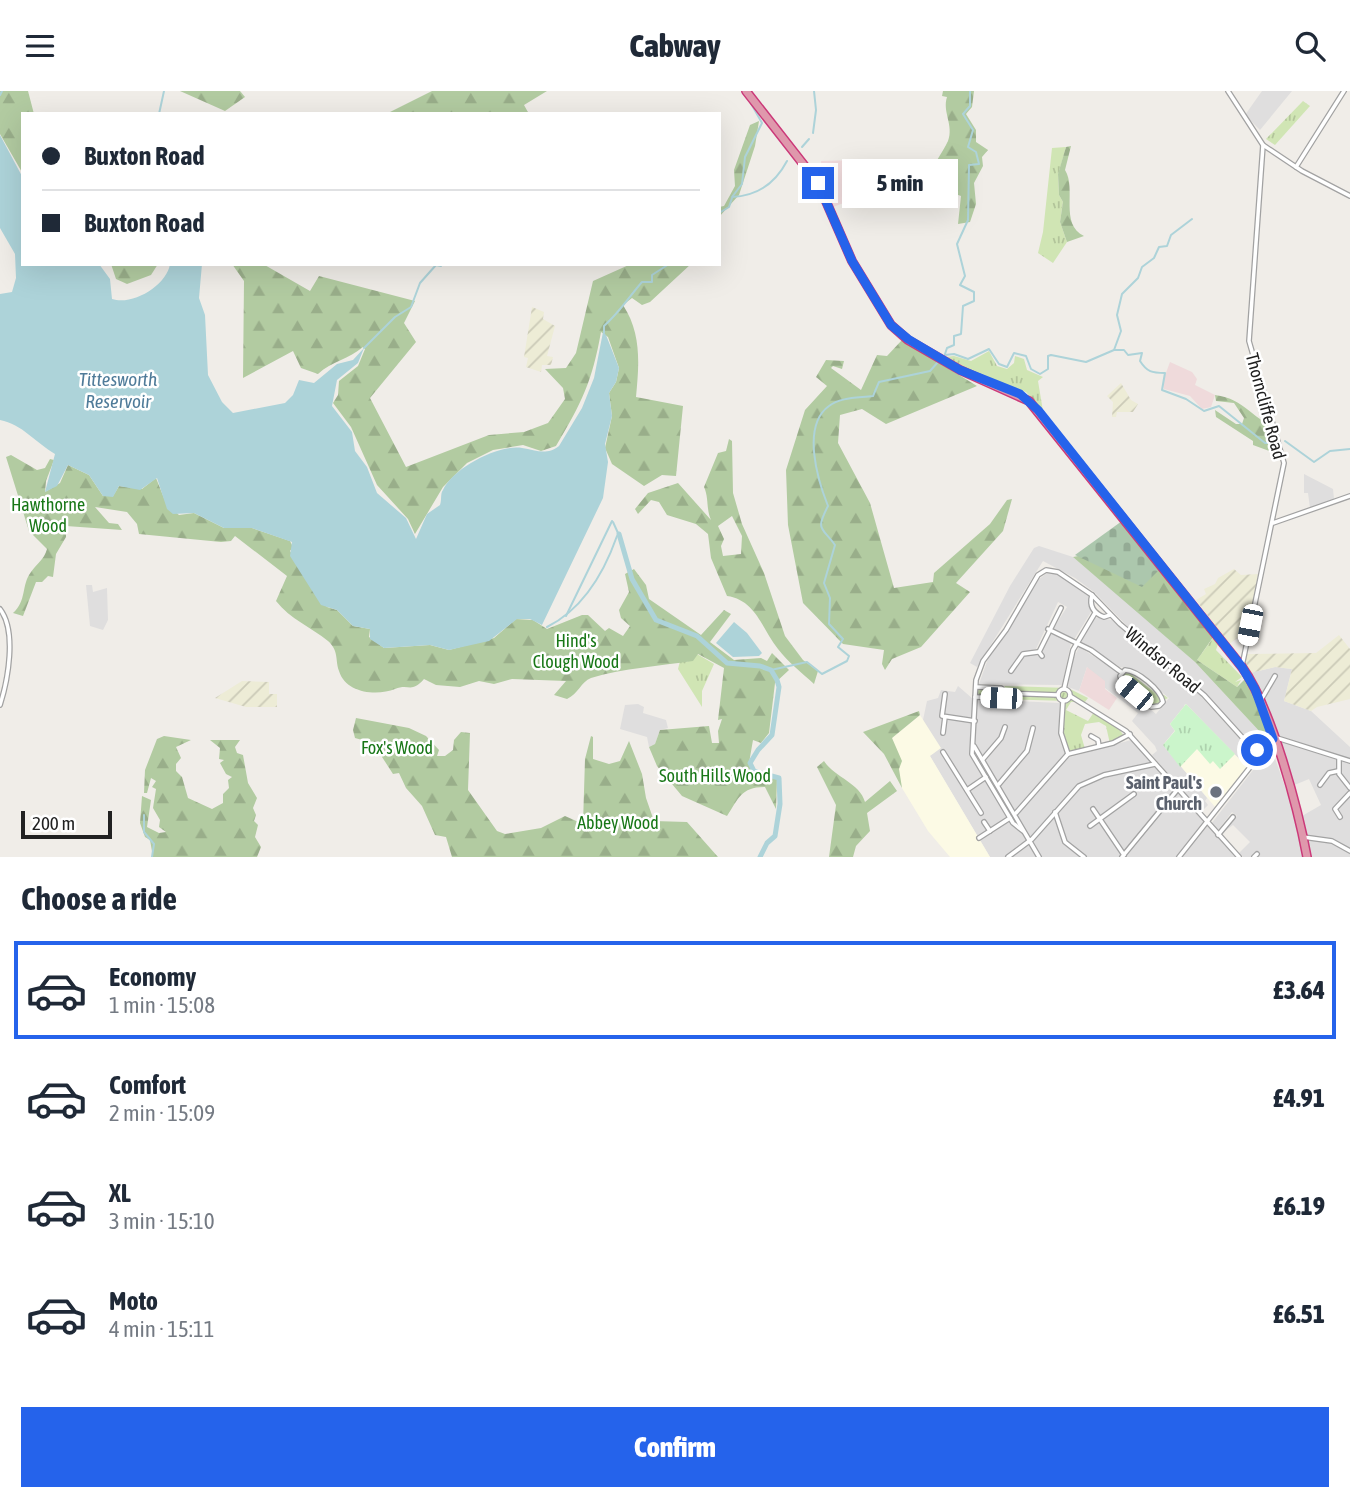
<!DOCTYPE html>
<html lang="en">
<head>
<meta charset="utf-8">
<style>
	:root { --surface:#fff; --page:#f6f6f7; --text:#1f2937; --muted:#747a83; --line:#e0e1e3; --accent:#2563eb }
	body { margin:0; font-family:"Asap Condensed",sans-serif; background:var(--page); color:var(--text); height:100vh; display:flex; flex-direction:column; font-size:26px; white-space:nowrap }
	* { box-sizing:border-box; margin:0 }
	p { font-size:23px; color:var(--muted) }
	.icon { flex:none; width:38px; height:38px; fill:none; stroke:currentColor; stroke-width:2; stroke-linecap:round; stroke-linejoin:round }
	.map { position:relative; height:766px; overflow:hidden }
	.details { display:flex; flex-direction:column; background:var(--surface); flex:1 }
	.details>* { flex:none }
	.banner { position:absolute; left:21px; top:21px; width:700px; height:154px; border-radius:0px; box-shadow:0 7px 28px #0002; display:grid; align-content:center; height:154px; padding:0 21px; background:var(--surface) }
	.scale { position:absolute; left:21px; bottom:18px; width:91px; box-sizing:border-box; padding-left:7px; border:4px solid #212121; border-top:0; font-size:19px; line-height:24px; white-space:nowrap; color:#212121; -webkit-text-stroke:5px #fff; paint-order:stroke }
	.end { position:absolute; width:32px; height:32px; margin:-16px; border:9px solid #2563eb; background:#fff; box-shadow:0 0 0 4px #fff }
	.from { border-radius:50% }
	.bubble { position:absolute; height:49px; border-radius:0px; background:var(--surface); box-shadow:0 7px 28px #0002; font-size:23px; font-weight:800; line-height:49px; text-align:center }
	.car { position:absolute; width:21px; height:42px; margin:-21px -10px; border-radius:9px; box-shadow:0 0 5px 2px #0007; background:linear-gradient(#fff 24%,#345 0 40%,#fff 0 76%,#345 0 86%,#fff 0) }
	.banner b { display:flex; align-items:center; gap:24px; height:66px; font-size:26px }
	.banner b+b { border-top:2px solid var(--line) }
	.banner i { width:18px; height:18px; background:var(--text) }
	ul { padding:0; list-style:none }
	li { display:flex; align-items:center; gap:21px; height:98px; margin:0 14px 10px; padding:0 7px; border:4px solid transparent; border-radius:0px }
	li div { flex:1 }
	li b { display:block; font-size:26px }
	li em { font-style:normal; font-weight:800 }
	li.selected { border-color:var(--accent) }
	li>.icon { width:63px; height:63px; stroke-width:1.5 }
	h2 { padding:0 21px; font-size:32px; line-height:84px }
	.button { display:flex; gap:14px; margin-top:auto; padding:14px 21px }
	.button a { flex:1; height:80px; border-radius:0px; background:var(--accent); color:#fff; font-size:28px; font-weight:800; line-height:80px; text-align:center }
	header { display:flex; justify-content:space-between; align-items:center; height:91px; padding:0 21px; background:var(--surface); font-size:32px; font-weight:800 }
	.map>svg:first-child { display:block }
	.residential { fill:#dfdede }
	.commercial { fill:#efdadb }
	.education { fill:#fcfae5 }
	.farmland { fill:url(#farmland-furrows) }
	.grass { fill:url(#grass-tufts) }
	.forest { fill:url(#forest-firs); fill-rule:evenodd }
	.cemetery { fill:url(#cemetery-stones) }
	.park { fill:url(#park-tufts) }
	.water { fill:#add3d9 }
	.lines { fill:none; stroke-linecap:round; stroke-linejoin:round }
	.stream { stroke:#add3d9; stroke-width:2 }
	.river { stroke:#add3d9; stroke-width:5 }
	.minor-casing { stroke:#a2a2a2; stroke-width:6 }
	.highway-casing { stroke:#cb3979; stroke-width:10 }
	.minor { stroke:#fff; stroke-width:3.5 }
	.highway { stroke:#df98ac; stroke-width:7 }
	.route { stroke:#2563eb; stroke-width:9 }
	.worship-dot { fill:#6b7280; stroke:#fff; stroke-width:2.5 }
	.labels { text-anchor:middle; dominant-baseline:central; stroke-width:5; stroke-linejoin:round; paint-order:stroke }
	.street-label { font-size:18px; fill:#212121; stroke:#fff }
	.park-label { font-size:18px; fill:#187717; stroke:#fff }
	.worship-label { font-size:18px; font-weight:bold; fill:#5b616d; stroke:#fff; text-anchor:end }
	.water-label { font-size:19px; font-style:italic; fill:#4f7b99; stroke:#fff }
</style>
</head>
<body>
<header><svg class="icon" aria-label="menu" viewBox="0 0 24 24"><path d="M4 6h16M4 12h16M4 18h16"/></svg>Cabway<svg class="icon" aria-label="search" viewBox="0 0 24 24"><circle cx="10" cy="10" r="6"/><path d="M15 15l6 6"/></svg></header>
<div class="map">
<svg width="1350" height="766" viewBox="0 0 1350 766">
	<defs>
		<pattern id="farmland-furrows" width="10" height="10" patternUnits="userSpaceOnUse" patternTransform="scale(1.75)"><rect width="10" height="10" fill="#edecd6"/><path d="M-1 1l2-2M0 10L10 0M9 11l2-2" fill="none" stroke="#cbcab7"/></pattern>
		<pattern id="grass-tufts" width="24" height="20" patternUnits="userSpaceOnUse" patternTransform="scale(1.75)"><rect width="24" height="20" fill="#d0e5b4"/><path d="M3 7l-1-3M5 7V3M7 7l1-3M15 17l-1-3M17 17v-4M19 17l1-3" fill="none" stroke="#b2c49a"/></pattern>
		<pattern id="forest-firs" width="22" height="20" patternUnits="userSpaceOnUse" patternTransform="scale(1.75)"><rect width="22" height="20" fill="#b2cba1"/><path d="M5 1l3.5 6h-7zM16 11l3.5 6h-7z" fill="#99ae8a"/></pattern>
		<pattern id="cemetery-stones" width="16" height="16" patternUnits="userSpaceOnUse" patternTransform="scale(1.75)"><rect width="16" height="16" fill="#acc7ad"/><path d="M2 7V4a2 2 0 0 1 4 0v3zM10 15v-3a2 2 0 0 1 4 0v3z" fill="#94ab95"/></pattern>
		<pattern id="park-tufts" width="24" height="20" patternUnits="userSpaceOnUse" patternTransform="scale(1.75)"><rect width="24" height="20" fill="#cbf5cb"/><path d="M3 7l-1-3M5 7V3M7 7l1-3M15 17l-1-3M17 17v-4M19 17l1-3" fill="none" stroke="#aed2ae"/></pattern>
	</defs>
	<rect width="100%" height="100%" fill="#f0ede8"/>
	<!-- residential -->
	<g class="residential">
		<path d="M1262,0H1292L1260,39L1245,24Z"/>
		<path d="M1304,383L1333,398L1334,408L1310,417L1308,402H1304Z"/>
		<path d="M1039,455L1073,466L1129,513L1195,571L1261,642L1267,641L1269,649L1260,657L1255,656L1204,601L1130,538L1094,501L1075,487L1043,470L977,576L970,572L1010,495L1034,457Z"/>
		<path d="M1047,482L1058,483L1089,505L1091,521L1075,547H1072L1053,538L1067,516L1058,511L1036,558L1021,562L1009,580L1026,563L1042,565V559L1050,542L1071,552L1062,594L979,593L989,565L1006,543L1038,489Z"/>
		<path d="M86,494H92L93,501L107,497L108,529L103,539L90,535Z"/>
		<path d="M1094,526L1112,529L1195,599L1252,661L1247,676L1185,613L1175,639L1163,654L1207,707L1205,710L1208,714L1201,721L1152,664L1157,660L1155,655L1132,630L1138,622L1105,597L1087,576L1079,600L1068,596L1071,573L1079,556L1117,580L1120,593L1156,623L1169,607L1134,578L1120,576L1081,551Z"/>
		<path d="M1275,576L1292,578L1284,610L1311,620L1350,656V766H1309L1302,725L1321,714L1309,688L1292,695L1250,582Z"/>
		<path d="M958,595L973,608L1060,612L1059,647L1067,667L1131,649L1235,766H990L930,665L923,629L927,610L938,607L941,599L955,601Z"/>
		<path d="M638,613L644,616L643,622L666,629L668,637L660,639L655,653L649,656L647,646L620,638L625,614Z"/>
		<path d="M1271,656L1290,710L1303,766H1243L1239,762L1250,751L1233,734L1221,743L1237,725L1232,721L1218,739L1211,733Z"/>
	</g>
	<!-- commercial -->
	<g class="commercial">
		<path d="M860,69L854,108L833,116L821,91V70Z"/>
		<path d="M1170,271L1192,281L1197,288L1195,294L1215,304L1211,316L1202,318L1190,305L1164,298L1163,290Z"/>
		<path d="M1087,576L1105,590V598L1117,607L1109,619L1079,600Z"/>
	</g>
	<!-- education -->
	<g class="education">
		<path d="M1186,613L1247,676L1215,716L1163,654L1175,640L1170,633Z"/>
		<path d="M920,624L941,657L930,665L990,766H950L928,740L902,697L892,647Z"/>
	</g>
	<!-- farmland -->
	<g class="farmland">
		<path d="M532,216L544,221L543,228L555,235L547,265L553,266L551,274H542L541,281L526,276L528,267L524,266Z"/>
		<path d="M1121,292L1131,309L1138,313L1133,321H1117L1116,326H1112L1113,311L1107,305Z"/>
		<path d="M1234,478L1241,484L1258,483L1247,540L1229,553L1196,509L1206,503L1204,498L1215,493L1218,487Z"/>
		<path d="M1339,544L1350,558V608L1317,616L1311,620L1284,610L1292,578L1275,576L1250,582L1245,571L1247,563L1316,562Z"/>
		<path d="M242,590L269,591V603H277V616H246L215,607Z"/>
	</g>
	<!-- grass -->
	<g class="grass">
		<path d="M1303,10L1310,15L1275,54L1266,48Z"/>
		<path d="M1066,56L1058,84L1059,104L1063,111L1060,131L1067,151L1053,172L1038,162L1043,141L1052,57Z"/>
		<path d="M989,260L997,275L1007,278L1014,272L1015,265L1024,268L1027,279L1043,286L1038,290L1043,320L1026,301L987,288L945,266L954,265L971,270Z"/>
		<path d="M1213,547L1218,553L1216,559L1242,586L1235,591L1241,589L1237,596L1197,569Z"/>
		<path d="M697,563L714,573L702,600V616L678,578L680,570L687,571Z"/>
		<path d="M1127,580L1161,606L1164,604L1168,607L1152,615L1123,591L1122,583Z"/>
		<path d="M1005,595L1068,597L1088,607L1085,611H1071L1066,619L1088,630L1094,621L1120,639L1125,647L1110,653L1106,635L1099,631L1085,633L1081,644L1085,658L1068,663C1061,647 1059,623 1067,610L1003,608L1004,604H979L977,601L980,597L1003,598Z"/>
	</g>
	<!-- forest -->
	<g class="forest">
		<path d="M0,0H28L34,23H23V83L0,43Z"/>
		<path d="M180,0H240L245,6L225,20Z"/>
		<path d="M432,0H547L524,14L529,23H386Z"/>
		<path d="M943,0H974L972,16L966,23L976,39V51L988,59L982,66L983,75L974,92L976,113L970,131L958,133L961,105L944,99L932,111L926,89C932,75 942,63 948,50C954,34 942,21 947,6L942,5Z"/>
		<path d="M759,30L755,55L739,104L719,126V116L724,115L735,95L734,79L750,34Z"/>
		<path d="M1071,55L1065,79C1077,98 1059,133 1084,145L1067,151L1060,131L1063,111L1059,104L1058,83L1066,56Z"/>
		<path d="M111,173H158L151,184L127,193L116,188Z"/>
		<path d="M232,173H263L310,200L319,185L415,210L404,232L416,251L370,307L406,376L489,344L524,341L548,332L565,308L563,297L545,278L566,277L576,262L593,190L631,173H691L650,211L642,214L632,207L623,214C642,243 639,274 636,306L683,315L676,385L662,384L644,395L612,373L605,357L612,325L609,302L616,291L619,277L608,246L601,241C592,291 582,311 556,355L541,360L523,354L493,359L467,372L443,396L415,443L408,428L377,394L351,336L333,312L338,304L339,290L358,275L365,258L363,256C349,268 332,270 318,283L301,277L293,260L243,287L244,190Z"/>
		<path d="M902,249L977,295L886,333L862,318L840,324L838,352L870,412L894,497L933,491L934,482L990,433L1007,409L1012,408L1003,440L956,492L970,501L921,556L892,568L885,579L882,573L884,559L843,553L803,512L788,434L786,379L805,319L827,295L816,286L826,269L844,270L842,278L833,275L831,277L861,299L877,264L887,265Z"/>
		<path d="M1215,304C1246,308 1252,329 1272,333L1280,364L1253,354V350L1216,326L1215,319L1236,333H1242L1244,327L1234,312L1216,310Z"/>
		<path d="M729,348L732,350L733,402L742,433L764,482L785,545L803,569L818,580L814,593C802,582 788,571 778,558C762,538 756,509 727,505L711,467L708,443L696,433L667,424L659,411L651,409L638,423L635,418L648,402L678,392L711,429C706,418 709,407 704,396L718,362L726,360ZM732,425L742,445L741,463L723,465L721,455L724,448L718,435Z"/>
		<path d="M11,364L37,379L45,377L50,368L54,369L46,390L45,401L60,392L68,374L89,384L103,405H113L119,395L142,398L156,387L166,412L179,424L194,422L224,437H252L290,450L293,456L290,460L327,516L337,519L353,535L370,538L369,546L384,557L430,554L449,559L494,547L516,528L533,529L547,538L582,524H588L605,540L609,537L623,545L630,535L621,527L619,519L629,501L625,483L634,478L646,494L649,508L701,544L724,519L731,523L710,551L734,569L761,567L767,570L772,562L789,579L775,592L769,642L761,652L753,649L749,672L753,681L777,688L776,718L765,696C741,696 739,707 727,725L682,705L657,675L649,656L655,653L660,639L709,635L712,652H719L718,640L722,628L718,629L724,577L698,563L693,570C660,575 624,577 591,587C581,591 578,603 567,608L554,604L566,590L512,588L494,593L479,590L460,596L436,594L424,588C411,603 409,592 395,598C378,605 346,603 339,580C335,568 339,560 328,550C311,536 290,528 276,510L287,485L235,445L231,450L221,451L139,443L137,433L127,421L95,416L109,432L118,433L122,439L66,435V446L56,463L53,486L48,485L42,491H36L23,525L13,522C27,510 21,494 31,481C37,472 44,469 47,458L29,440L6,366Z"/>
		<path d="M1139,453L1214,545L1197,569L1237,596L1246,587L1267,641L1261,642L1195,571L1073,466Z"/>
		<path d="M919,620L920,624L892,647L902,670L899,678L902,697L884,663L863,641Z"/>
		<path d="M356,627L409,637L426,645L439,659L437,665H445L453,659L454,649L461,641L470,642L468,699L497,740L505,743L541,737L565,725L583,733L585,668L591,645L593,646V668L609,673L620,670L629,650L642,683L646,707L654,730L687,731L718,766H452L446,746L435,744L422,715L406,697L399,682L393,683L373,652L355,647L353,639Z"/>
		<path d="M164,645L191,649L176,656L181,667L176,673V680L182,686L188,707L212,718L223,712V703L229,697L228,689L232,686L226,683L220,672L224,669L219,668L220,657L210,649H240L235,656L237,662L243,664L248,692L257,707L253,717L256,724L254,730L258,734L255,746L261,756L257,766H153L150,749L145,746L140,732L142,705L151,709L147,736L159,742L166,741L159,736L160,729L153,717L156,698L152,696L156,690L151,687L147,702H144L145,679L157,648Z"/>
		<path d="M824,670C834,686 860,692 865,711L890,690L897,700L867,722L870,740L856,755L853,766H829L836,714L817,676Z"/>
	</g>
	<!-- cemetery -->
	<path class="cemetery" d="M1122,430L1160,478L1142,496L1075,464Z"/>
	<!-- park -->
	<path class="park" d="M1186,613L1235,663L1220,678L1213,670L1210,673L1197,658L1180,676L1163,654L1175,640L1170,633Z"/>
	<!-- water -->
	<g class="water">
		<path d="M0,44L23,87V173H99L110,188L112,208C133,215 167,194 170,173H202L199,207L205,224L208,284L222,311L233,322L285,312L293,304L299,289L314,292L337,273L353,269L364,257L358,272L337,289L332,315L352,341L355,360L367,376L377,402L406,427L416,448L427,423L440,414C442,409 440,403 443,399C453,377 499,353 522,357C536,359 546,365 559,355L582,317L594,287L603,241L606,244L619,277L616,291L609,302L612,325L605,353L608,371L603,407L542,534L530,528H517L489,550L449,559L430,554L384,557L370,548V538L353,535L337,519L321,514L290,465L292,451L252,437H224L194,422L173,423L167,418L157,387L140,399L119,395L113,406L103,405L89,384L68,374L57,395L45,401L55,363C36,352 22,333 0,329V203L12,201L16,187L15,163L0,137Z"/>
		<path d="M734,531L747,542L762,562L759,565L733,566L716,552Z"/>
	</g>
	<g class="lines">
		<!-- stream -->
		<g class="stream">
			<path d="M0,4L2,0"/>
			<path d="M749,9L762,32L745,66L742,93L732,106C758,105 776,91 787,70"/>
			<path d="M159,23L164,0"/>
			<path d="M813,42L816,19L814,0"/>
			<path d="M802,56L809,48"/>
			<path d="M719,122L729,116L732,107"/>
			<path d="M604,242V235C620,221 628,207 642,191H652V184L669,173"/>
			<path d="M364,257L395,226L411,216L420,192L436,174L441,175"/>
			<path d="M1114,259H1124L1128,264L1142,262L1140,270C1147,281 1152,282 1165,282L1162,299L1186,308L1204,320L1219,315L1265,352H1276"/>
			<path d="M945,263L947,257L954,254V245L961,243L963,215L974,210V201L960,194L965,185L957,153L968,129L969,74L979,73L976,61L968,56L973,39L963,23L970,15V0"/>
			<path d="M945,264L954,263L968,268L989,258L999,273L1007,276L1014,262L1026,265L1031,278L1040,283L1048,278V265L1051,264L1086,271L1114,259L1121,240L1117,224L1122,203L1138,187L1142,176L1154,167L1159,156L1167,155L1171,144L1192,128"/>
			<path d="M1285,350L1314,371L1330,360L1350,358"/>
			<path d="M613,431L618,442"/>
			<path d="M566,525L612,430"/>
			<path d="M547,536C583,518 604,482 617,445"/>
			<path d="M771,579L807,571L822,583L847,570L849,565L838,556L843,548L829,533L830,507L824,492L835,454C822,436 815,440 828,415C818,390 801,335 829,315C840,306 859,307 873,305L879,291L930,280L938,271"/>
			<path d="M144,724V741L154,753L152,766"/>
		</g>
		<!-- river -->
		<path class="river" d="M619,443L632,488L656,529L697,545L727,572L760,575L771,579L777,589L779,596L772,644L758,659L750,672L754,680L779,687L780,713L775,745L767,752L760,766"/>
		<!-- minor casing -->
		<g class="minor-casing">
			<g id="minor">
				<path d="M1228,0L1263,54L1249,250L1284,372L1242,575"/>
				<path d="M1263,54L1302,80L1350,105"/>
				<path d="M1296,76L1344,0"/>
				<path d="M1273,432L1350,405"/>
				<path d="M1092,504C1089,515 1093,522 1104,526L1110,524"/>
				<path d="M0,518C17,540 8,589 0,614"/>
				<path d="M1048,538L1091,559L1121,581"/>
				<path d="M1042,565L1039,561L1061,517"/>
				<path d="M1125,579C1138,580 1160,598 1163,611L1159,615L1151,616L1122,592L1120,585Z"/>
				<path d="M1011,580L1023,563L1038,561"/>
				<circle cx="1064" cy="604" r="6"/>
				<path d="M1064,598L1073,559L1095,522"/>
				<path d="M1006,602L1058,604"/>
				<path d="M945,603L942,625L975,630"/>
				<path d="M1070,605L1126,640L1239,766"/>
				<path d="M975,606L1001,607L1006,602L1001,597L976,596"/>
				<path d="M1261,609L1275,585"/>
				<path d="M1063,610L1061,642L1068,663"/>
				<path d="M943,642L945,626"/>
				<path d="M1091,645L1098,649L1099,655"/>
				<path d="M974,655L1039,766"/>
				<path d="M943,661L981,722"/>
				<path d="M983,668L1001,647L1005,636"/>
				<path d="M1339,668V683L1350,697"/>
				<path d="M999,693L1027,660L1033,637"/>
				<path d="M1320,694L1329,682L1338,680"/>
				<path d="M967,699L986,686"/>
				<path d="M1093,718L1124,764"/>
				<path d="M1055,721L1065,751L1084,766"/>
				<path d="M1016,722L1068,663L1113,652L1130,643"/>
				<path d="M1340,726L1335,718L1350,702"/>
				<path d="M984,731L990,740"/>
				<path d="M1090,735L1134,703"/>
				<path d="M1023,740L1013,732L972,663L976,589L983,570L1006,539L1038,484L1046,479L1058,481L1092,504L1120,533L1204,604L1251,656L1264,659"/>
				<path d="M1218,744L1233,726"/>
				<path d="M1303,746L1332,750L1350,760"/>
				<path d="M979,747L1010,727"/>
				<path d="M1008,766L1032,748L1079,695L1104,684L1155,673"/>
				<path d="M1122,766L1178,698"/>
				<path d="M1179,766L1274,646L1350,670"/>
				<path d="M1254,766L1257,763"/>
			</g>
		</g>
		<!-- highway casing -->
		<g class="highway-casing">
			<path id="highway" d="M746,0L818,92L852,170L891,234L908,249L960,279L1029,310L1242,576C1271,616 1298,717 1307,766"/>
		</g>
		<!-- minor -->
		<use href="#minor" class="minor"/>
		<!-- highway -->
		<use href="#highway" class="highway"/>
	</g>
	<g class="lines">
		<!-- route -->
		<path class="route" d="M818,92L852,170L891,234L908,248L960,279L1020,303L1038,319L1242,576L1255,598L1273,648L1264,659H1257"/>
	</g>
	<!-- markers -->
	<circle class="worship-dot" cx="1216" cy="701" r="7"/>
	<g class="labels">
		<!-- street labels -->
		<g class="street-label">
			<text transform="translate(1266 315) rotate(75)">Thorncliffe Road</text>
			<text transform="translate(1163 569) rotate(40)">Windsor Road</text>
		</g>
		<!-- park labels -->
		<g class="park-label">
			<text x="48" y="413">Hawthorne<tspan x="48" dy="21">Wood</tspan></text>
			<text x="576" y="549">Hind's<tspan x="576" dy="21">Clough Wood</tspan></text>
			<text x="397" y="656">Fox's Wood</text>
			<text x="715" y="684">South Hills Wood</text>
			<text x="618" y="731">Abbey Wood</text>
		</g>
		<!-- worship labels -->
		<g class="worship-label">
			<text x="1202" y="691">Saint Paul's<tspan x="1202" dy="21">Church</tspan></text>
		</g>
		<!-- water labels -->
		<g class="water-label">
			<text x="118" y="288">Tittesworth<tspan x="118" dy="22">Reservoir</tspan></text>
		</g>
	</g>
</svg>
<div class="scale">200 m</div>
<i class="end from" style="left:1257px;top:659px"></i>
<i class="end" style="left:818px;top:92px"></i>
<div class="bubble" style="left:842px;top:68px;width:116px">5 min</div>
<i class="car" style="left:1250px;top:534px;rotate:191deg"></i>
<i class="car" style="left:1134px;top:602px;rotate:310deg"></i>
<i class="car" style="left:1001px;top:607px;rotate:272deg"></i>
<div class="banner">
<b><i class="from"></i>Buxton Road</b>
<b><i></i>Buxton Road</b>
</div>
</div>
<section class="details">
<h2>Choose a ride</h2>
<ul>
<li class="selected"><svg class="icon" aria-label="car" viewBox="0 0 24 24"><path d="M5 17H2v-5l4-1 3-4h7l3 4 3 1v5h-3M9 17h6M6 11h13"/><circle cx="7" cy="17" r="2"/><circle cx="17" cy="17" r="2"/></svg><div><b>Economy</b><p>1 min · 15:08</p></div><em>£3.64</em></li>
<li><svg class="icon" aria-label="car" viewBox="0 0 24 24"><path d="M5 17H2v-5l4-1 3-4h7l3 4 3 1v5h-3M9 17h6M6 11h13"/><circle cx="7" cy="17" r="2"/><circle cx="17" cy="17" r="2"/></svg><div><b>Comfort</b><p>2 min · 15:09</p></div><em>£4.91</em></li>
<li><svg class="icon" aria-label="car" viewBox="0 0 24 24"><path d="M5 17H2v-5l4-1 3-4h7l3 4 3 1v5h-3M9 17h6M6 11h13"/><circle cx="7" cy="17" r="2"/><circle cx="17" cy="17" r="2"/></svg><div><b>XL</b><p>3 min · 15:10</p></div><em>£6.19</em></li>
<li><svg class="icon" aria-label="car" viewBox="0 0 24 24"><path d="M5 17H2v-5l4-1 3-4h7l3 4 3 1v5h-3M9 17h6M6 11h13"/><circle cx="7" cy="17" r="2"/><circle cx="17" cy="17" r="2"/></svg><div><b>Moto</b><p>4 min · 15:11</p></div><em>£6.51</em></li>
</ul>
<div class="button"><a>Confirm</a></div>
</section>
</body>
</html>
